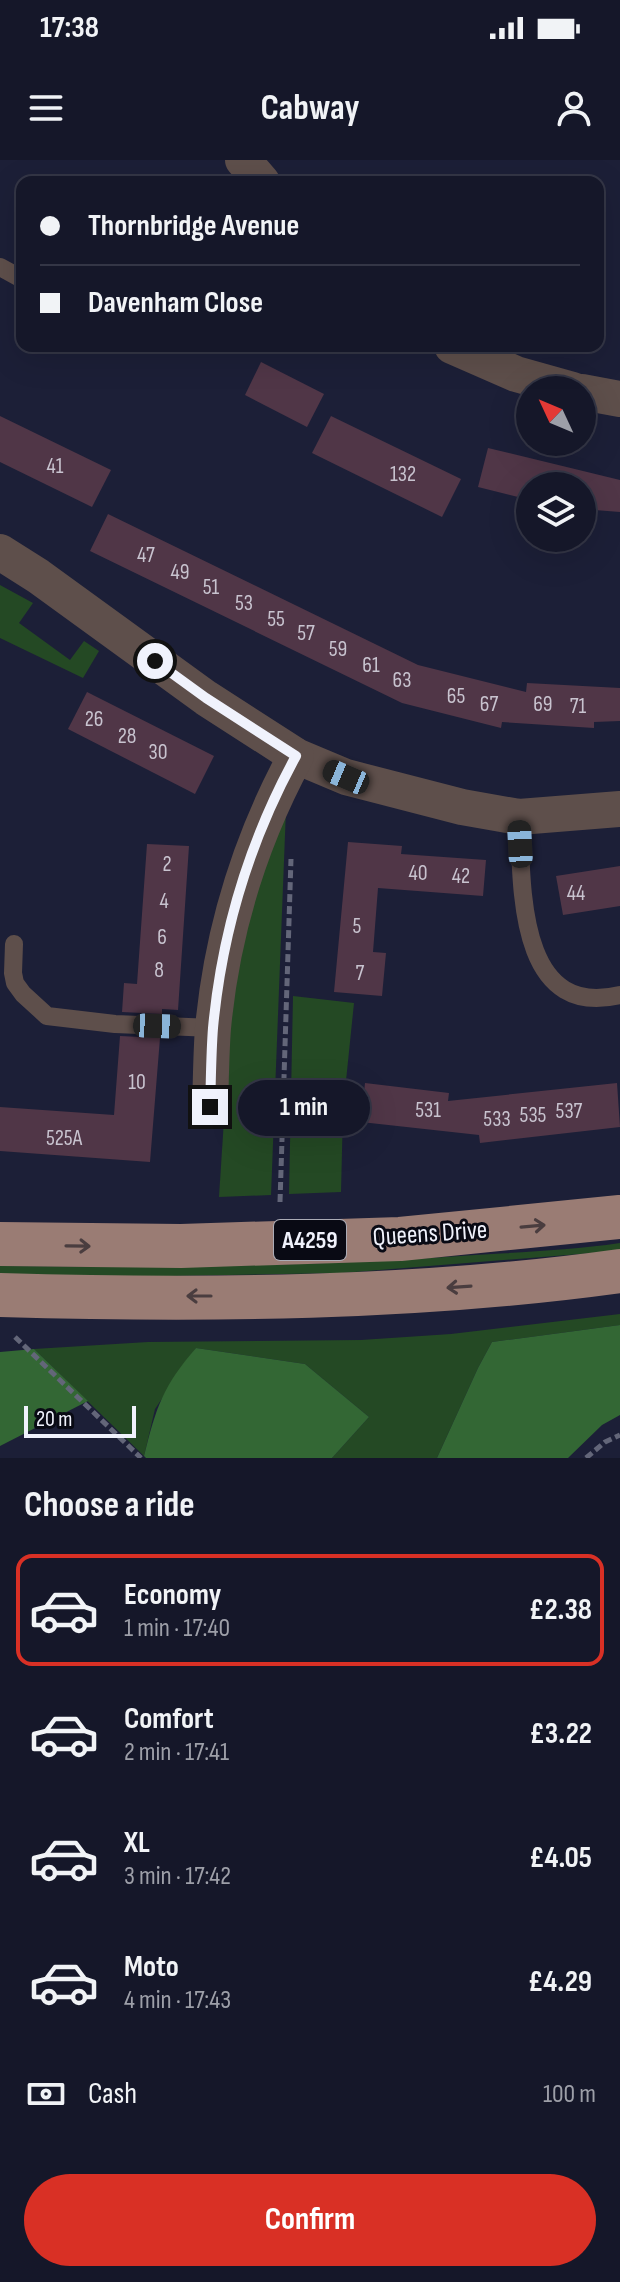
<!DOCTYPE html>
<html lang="en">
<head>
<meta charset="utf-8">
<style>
	:root { --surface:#151729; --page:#222435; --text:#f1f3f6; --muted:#9d9fa8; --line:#343646; --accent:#d93025 }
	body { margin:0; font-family:"Sofia Sans Condensed",sans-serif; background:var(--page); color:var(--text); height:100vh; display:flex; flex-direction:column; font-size:30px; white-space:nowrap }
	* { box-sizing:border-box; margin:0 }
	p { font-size:26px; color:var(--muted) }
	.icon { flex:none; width:44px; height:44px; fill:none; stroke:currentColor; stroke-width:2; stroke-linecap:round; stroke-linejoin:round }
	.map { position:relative; height:1298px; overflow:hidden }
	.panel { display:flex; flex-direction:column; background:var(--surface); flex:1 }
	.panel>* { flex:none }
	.hud { position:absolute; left:16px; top:16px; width:588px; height:176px; border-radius:16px; box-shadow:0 8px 32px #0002,0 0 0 2px var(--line); display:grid; align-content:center; height:176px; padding:0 24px; background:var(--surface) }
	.needle { width:52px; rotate:314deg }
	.fabs { position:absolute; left:516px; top:216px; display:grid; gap:16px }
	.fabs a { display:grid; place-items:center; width:80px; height:80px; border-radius:50%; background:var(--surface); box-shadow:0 8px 32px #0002,0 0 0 2px var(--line); font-size:40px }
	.scale { position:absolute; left:24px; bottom:20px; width:112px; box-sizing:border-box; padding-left:8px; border:4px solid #f0f2fc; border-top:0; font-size:22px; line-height:28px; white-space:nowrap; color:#f0f2fc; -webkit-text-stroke:6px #090a14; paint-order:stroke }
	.end { position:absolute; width:36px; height:36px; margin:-18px; border:10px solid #f0f2fc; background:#111; box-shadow:0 0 0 4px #111 }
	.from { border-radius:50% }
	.bubble { position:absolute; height:56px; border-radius:28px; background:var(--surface); box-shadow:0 8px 32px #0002,0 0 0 2px var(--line); font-size:26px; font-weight:700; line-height:56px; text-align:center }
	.car { position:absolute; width:24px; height:48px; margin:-24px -12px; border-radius:10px; box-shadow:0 0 6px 2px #0007; background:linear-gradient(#222 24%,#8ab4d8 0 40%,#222 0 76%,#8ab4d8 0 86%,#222 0) }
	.hud b { display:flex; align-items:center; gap:28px; height:76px; font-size:30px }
	.hud b+b { border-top:2px solid var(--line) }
	.hud i { width:20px; height:20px; background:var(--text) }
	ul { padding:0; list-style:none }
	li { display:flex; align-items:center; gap:24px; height:112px; margin:0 16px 12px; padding:0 8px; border:4px solid transparent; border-radius:16px }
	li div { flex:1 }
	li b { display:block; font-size:30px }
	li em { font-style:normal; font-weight:700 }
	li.active { border-color:var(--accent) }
	li>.icon { width:72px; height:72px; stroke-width:1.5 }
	h2 { padding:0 24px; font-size:36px; line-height:96px }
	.pay { display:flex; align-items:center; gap:20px; height:88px; padding:0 24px; font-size:30px }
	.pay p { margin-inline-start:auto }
	.action { display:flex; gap:16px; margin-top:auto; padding:16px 24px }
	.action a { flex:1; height:92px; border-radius:48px; background:var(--accent); color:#fff; font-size:32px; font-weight:700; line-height:92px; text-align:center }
	.status { display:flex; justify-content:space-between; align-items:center; height:56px; padding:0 40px; background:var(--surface); direction:ltr }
	.status svg { height:22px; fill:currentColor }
	header { display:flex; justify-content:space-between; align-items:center; height:104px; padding:0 24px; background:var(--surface); font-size:36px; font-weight:700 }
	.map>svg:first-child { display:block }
	.green { fill:#244924 }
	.forest { fill:#336734 }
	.building { fill:#503647 }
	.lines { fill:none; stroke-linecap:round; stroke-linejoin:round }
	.path { stroke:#636679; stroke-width:5; stroke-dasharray:8 4; stroke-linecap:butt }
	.service { stroke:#5e4f4b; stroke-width:18 }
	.minor { stroke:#5e4f4b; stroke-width:36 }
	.primary { stroke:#9a7c74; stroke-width:44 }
	.oneway { stroke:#4a3d3f }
	.route { stroke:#f0f2fc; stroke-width:10 }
	.labels { text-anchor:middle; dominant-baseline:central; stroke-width:6; stroke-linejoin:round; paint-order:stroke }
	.number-label { font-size:22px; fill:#c8c3cf }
	.shield { fill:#090a14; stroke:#abacb6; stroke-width:2 }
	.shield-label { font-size:24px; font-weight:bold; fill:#f0f2fc }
	.street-label { font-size:26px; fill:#f0f2fc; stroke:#090a14 }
</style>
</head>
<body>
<div class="status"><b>17:38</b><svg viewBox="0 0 49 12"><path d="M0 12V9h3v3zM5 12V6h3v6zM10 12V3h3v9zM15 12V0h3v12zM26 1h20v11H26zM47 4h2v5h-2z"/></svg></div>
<header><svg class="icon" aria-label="menu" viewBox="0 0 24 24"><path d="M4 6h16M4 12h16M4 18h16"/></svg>Cabway<svg class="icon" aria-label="person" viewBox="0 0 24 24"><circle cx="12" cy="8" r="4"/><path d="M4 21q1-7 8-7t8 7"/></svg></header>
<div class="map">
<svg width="620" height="1298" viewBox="0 0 620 1298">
	<rect width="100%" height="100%" fill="#1c1f37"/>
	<!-- green -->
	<g class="green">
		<path d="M0,425L33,443L19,463L70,500L84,481L99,491L83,518L0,478Z"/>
		<path d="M286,649L271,1035L219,1037L230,866L241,787L254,730Z"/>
		<path d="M293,836L354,843L343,950L341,1032L289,1034Z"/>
		<path d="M620,1083V1090L605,1092L342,1113L114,1117L0,1114V1106C159,1107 316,1107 475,1095C523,1092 572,1090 620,1083Z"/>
		<path d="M620,1154V1165L492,1182L478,1208L437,1298H332L369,1257L305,1204L196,1188L155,1249L144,1296L34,1189L148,1182L361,1180L451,1174Z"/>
	</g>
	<!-- forest -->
	<g class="forest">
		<path d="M620,1165V1255L602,1265L568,1298H437L478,1208L492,1182Z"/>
		<path d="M196,1188L305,1204L369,1257L332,1298H146L144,1296C156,1247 163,1226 196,1188Z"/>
		<path d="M34,1189L88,1241L0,1286V1192Z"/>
	</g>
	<!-- building -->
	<g class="building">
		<path d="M261,202L324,234L307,267L245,235Z"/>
		<path d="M0,256L111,310L92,347L0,302Z"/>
		<path d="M331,256L461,319L442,357L312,293Z"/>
		<path d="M488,288L620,320V352L582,349V326H530V340L478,327Z"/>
		<path d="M108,354L418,505L526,532L527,523L620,528V561L594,562V568L502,562L501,568L402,543L90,391Z"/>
		<path d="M87,532L214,596L195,634L68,569Z"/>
		<path d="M348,682L402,686L401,694L486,700L483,736L378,728L373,792L386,793L382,836L334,832Z"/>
		<path d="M147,684L189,686L178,850L162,849V854L122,852L124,823L137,824Z"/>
		<path d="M620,706V746L563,755L556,716Z"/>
		<path d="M120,876L160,878L150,1002L0,991V947L114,955Z"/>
		<path d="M365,923L449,933L448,941L617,923L620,967L480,983L479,975L361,962Z"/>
	</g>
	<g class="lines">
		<!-- path -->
		<g class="path">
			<path d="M280,1042L291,699"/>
			<path d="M15,1177L141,1298"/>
			<path d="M586,1298L605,1282L620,1275"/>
		</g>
		<!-- service -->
		<g class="service">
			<path d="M0,107L22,119"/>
			<path d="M519,657C522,724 516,860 620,835"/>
			<path d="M14,784L13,813L15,823L23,834L47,856L115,864L213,868"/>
		</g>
		<!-- minor -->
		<g class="minor">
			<path d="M243,0L262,22"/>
			<path d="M452,186L516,214L573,230"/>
			<path d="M582,232L620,239"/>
			<path d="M0,392L38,416L206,538L296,596L346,617L462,647L519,657L620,649"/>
			<path d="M210,947C211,921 211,894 213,868C222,771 250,681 296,596"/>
		</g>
		<!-- primary -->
		<g class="primary">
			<path d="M0,1084L181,1086L400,1079L620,1057"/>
			<path d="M0,1135C204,1141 418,1139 620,1111"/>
		</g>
	</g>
	<!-- one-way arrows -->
	<defs><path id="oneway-shaft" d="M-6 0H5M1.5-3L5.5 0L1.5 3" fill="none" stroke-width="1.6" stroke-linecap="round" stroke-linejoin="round" transform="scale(2)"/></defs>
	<g class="oneway">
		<use href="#oneway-shaft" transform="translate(533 1066) rotate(-5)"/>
		<use href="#oneway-shaft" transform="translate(78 1086) rotate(1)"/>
		<use href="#oneway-shaft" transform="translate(459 1127) rotate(176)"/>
		<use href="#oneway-shaft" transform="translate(199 1136) rotate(180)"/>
	</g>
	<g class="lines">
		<!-- route -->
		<path class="route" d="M155,501L206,538L296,596C250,680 222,771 213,868C211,894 211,921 210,947"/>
	</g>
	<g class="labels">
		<!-- number labels -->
		<g class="number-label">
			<text x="55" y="306">41</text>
			<text x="403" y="314">132</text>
			<text x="146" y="395">47</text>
			<text x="180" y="412">49</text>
			<text x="211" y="427">51</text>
			<text x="244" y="443">53</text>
			<text x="276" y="459">55</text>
			<text x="306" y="473">57</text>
			<text x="338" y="489">59</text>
			<text x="371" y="505">61</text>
			<text x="402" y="520">63</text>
			<text x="456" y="536">65</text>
			<text x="489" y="544">67</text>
			<text x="543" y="544">69</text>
			<text x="578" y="546">71</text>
			<text x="94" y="559">26</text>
			<text x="127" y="576">28</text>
			<text x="158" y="592">30</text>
			<text x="167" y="704">2</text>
			<text x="418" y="713">40</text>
			<text x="461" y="716">42</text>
			<text x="576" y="733">44</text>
			<text x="164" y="741">4</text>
			<text x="357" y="766">5</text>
			<text x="162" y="777">6</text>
			<text x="159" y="810">8</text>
			<text x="360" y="813">7</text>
			<text x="137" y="922">10</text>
			<text x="428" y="950">531</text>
			<text x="569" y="951">537</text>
			<text x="533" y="955">535</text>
			<text x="497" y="959">533</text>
			<text x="64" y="978">525A</text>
		</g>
		<!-- shield labels -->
		<rect class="shield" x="274" y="1060" width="72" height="40" rx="6"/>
		<g class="shield-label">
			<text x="310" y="1080">A4259</text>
		</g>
		<!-- street labels -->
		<g class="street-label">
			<text transform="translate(430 1074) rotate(-4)">Queens Drive</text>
		</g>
	</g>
</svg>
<div class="fabs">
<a><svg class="needle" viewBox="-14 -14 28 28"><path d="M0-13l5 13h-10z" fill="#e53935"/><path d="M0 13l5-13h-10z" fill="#9d9fa8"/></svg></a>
<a><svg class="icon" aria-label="layers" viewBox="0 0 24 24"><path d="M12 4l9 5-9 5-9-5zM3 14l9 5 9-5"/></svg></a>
</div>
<div class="scale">20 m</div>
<i class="end from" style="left:155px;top:501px"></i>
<i class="end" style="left:210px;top:947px"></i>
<div class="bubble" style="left:238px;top:920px;width:132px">1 min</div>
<i class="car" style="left:346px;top:617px;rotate:293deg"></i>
<i class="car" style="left:520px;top:684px;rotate:357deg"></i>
<i class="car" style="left:157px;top:866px;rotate:92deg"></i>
<div class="hud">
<b><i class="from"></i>Thornbridge Avenue</b>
<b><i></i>Davenham Close</b>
</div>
</div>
<section class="panel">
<h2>Choose a ride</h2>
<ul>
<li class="active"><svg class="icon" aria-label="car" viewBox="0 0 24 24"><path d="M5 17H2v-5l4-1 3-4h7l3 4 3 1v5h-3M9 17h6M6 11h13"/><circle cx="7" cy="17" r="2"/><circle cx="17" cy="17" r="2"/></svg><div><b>Economy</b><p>1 min · 17:40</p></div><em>£2.38</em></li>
<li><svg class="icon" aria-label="car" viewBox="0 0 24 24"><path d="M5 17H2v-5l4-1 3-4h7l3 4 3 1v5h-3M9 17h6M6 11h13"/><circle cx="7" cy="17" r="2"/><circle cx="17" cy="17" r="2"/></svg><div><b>Comfort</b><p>2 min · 17:41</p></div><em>£3.22</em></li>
<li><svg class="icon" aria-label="car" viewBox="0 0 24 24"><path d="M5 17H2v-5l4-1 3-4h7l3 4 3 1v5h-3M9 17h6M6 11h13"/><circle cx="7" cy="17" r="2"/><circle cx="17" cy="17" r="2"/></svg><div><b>XL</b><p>3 min · 17:42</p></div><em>£4.05</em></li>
<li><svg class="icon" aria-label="car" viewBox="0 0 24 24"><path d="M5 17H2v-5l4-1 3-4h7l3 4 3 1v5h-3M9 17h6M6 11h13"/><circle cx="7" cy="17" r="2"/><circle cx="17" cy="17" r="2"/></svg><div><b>Moto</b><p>4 min · 17:43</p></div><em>£4.29</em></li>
</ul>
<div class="pay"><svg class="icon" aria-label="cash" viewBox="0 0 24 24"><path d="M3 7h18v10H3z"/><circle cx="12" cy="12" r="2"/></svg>Cash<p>100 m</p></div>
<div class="action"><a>Confirm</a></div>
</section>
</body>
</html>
